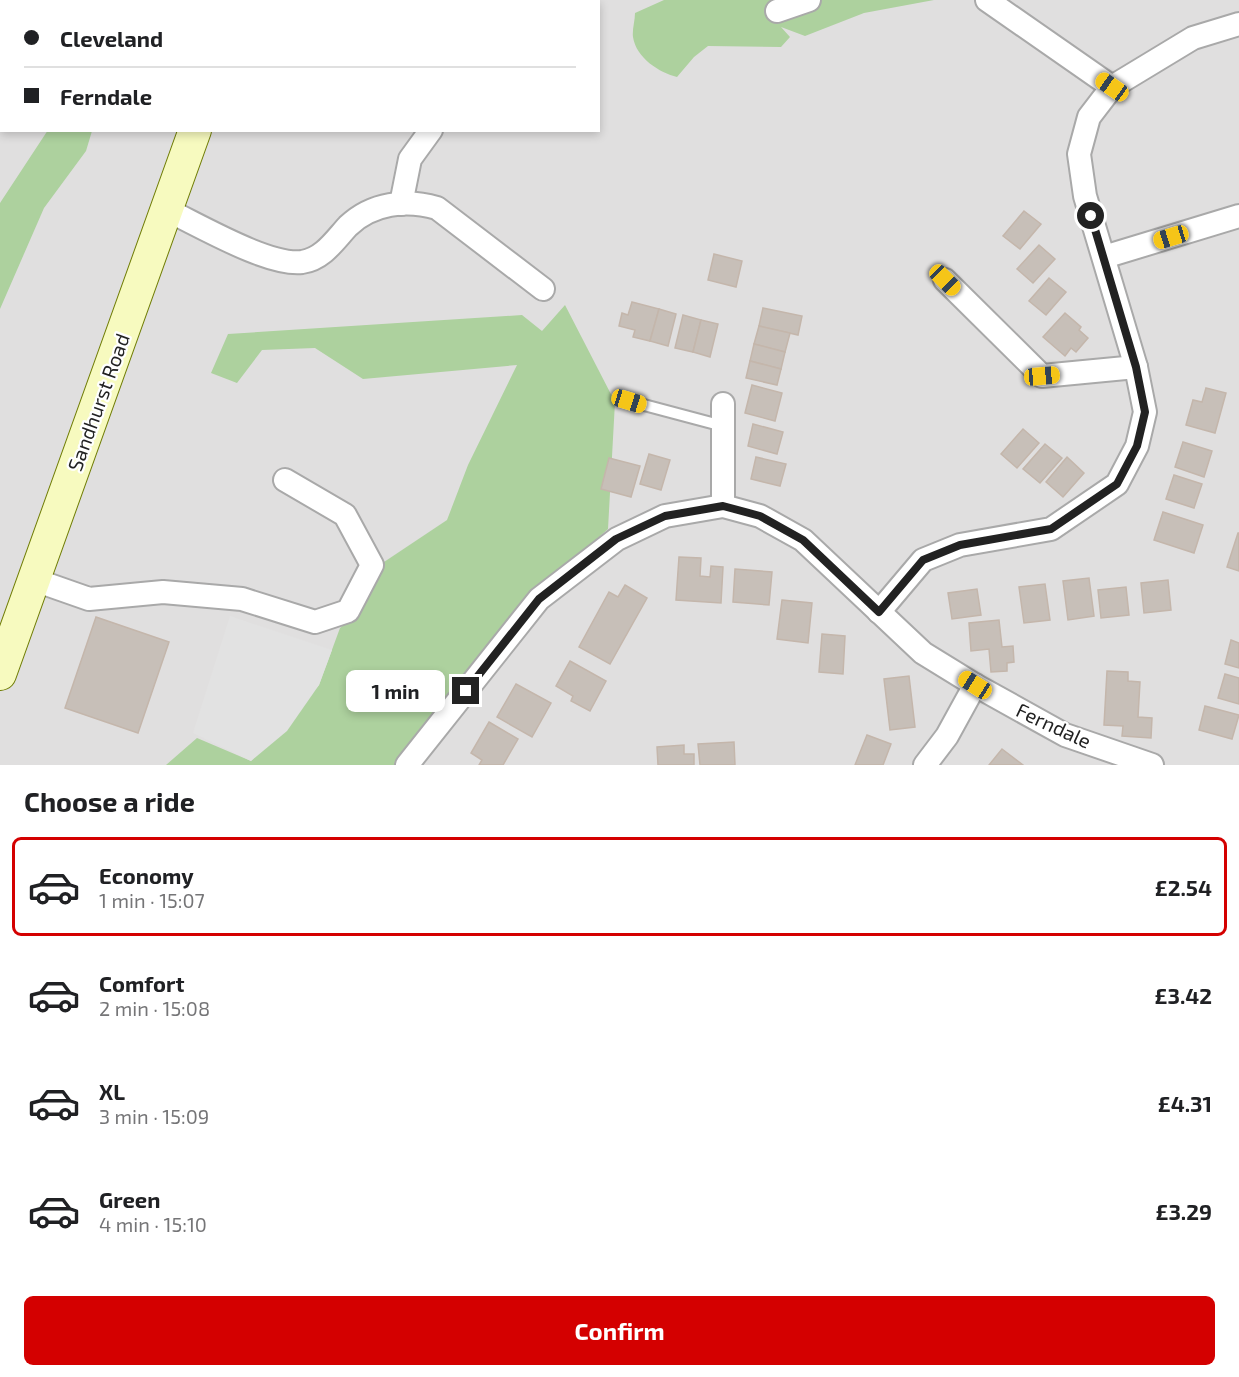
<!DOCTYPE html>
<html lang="en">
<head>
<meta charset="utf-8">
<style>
	:root { --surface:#fff; --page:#f2f2f2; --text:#202124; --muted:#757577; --line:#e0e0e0; --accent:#d40000 }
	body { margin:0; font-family:"Exo 2",sans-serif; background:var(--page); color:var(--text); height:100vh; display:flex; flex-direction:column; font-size:22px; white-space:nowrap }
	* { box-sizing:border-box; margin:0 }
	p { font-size:20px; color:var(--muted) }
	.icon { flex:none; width:33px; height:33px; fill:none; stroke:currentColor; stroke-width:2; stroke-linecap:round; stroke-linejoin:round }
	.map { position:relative; height:765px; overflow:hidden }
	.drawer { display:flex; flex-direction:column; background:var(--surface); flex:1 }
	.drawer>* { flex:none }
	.top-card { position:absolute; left:0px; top:0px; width:600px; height:132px; box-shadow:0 3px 9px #0003; display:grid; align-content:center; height:132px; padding:0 24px; background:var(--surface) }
	.end { position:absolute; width:27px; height:27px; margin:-14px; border:8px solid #222; background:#fff; box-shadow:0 0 0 3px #fff }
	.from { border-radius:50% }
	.bubble { position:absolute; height:42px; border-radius:9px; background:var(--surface); box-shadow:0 3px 9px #0003; font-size:20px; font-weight:700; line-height:42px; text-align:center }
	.car { position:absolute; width:18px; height:36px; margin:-18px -9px; border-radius:8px; box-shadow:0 0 4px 2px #0007; background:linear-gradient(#f5c518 24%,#345 0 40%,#f5c518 0 76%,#345 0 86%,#f5c518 0) }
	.top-card b { display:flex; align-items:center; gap:21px; height:57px; font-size:22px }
	.top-card b+b { border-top:2px solid var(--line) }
	.top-card i { width:15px; height:15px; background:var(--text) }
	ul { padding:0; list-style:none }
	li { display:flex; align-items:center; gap:18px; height:99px; margin:0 12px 9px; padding:0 12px; border:3px solid transparent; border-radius:9px }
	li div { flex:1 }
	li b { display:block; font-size:22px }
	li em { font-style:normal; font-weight:700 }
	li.current { border-color:var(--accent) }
	li>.icon { width:54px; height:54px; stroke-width:1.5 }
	h2 { padding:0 24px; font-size:27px; line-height:72px }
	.cta { display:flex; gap:12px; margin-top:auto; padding:12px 24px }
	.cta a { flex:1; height:69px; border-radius:9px; background:var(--accent); color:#fff; font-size:24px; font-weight:700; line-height:69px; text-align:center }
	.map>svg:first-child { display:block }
	.residential { fill:#e0dfdf; fill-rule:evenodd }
	.forest { fill:#add19e }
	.parking { fill:#e2e2e2 }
	.building { fill:#c7bfb8; stroke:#c4b6ab; stroke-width:1.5 }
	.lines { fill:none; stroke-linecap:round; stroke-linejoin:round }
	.lane-casing { stroke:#a9a9a9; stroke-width:14 }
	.street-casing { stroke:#a9a9a9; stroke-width:26 }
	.secondary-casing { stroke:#707d05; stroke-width:34 }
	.lane { stroke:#fff; stroke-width:10 }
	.street { stroke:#fff; stroke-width:22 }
	.secondary { stroke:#f7fabf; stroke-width:32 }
	.route { stroke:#222; stroke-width:8 }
	.labels { text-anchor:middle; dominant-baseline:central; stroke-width:4.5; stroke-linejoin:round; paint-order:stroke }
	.street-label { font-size:20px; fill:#222; stroke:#fff }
</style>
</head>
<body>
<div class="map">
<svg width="1239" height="765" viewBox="0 0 1239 765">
	<rect width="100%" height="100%" fill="#f2efe9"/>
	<!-- residential -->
	<path class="residential" d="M0,0H1239V765H0ZM2,2H598V130H2Z"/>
	<!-- forest -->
	<g class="forest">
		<path d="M664,0H934L864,13L805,36L781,27L790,37L781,47L708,46L694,57L677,77C660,73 636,58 633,37C632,30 635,21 635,13Z"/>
		<path d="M48,130L92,131L86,151L44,208L0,309V203Z"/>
		<path d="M565,305L615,402L608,529L528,600L397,765H166L197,738L251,761L319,685L340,628L356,614L381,564L447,520L468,465L517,365L363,379L315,348L262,350L237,383L211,373L228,334L522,315L542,331Z"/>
	</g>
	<!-- parking -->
	<path class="parking" d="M230,616L332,650L319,685L287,731L251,761L193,733Z"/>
	<!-- building -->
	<g class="building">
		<path d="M1024,211L1041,224L1020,249L1003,236Z"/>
		<path d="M1039,245L1055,259L1033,283L1017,269Z"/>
		<path d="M714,254L742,261L736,287L708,280Z"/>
		<path d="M1049,278L1066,292L1046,315L1029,301Z"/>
		<path d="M632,302L659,309L650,341L633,337L635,330L619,326L622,313L628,315Z"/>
		<path d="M763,308L802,316L798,335L759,326Z"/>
		<path d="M659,309L676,314L668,346L650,341Z"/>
		<path d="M1065,313L1081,327L1079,330L1088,338L1076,352L1071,348L1065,356L1043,337Z"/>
		<path d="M683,315L701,320L693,352L675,348Z"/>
		<path d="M701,320L718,324L710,357L693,352Z"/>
		<path d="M759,326L790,333L785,352L754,344Z"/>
		<path d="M754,344L785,352L781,369L750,361Z"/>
		<path d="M750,361L781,369L777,385L746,378Z"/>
		<path d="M752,385L782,393L775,421L745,413Z"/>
		<path d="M1206,388L1226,393L1215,433L1186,425L1193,400L1202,402Z"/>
		<path d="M753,424L783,432L777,454L748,446Z"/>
		<path d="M1023,429L1039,443L1017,468L1001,454Z"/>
		<path d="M1183,442L1212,451L1204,477L1175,467Z"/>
		<path d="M1045,444L1062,458L1040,483L1023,469Z"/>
		<path d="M649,454L670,460L661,490L640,484Z"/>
		<path d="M756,457L786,464L780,486L751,479Z"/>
		<path d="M1067,457L1084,473L1063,497L1046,482Z"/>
		<path d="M609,458L640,466L631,497L601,489Z"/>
		<path d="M1174,475L1202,484L1194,508L1166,499Z"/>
		<path d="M1163,512L1203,525L1194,553L1154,540Z"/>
		<path d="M1238,533H1239V571L1227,567Z"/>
		<path d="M679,557L701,558L700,576L710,577L711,566L723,567L721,603L676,600Z"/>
		<path d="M735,569L772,572L769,605L733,602Z"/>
		<path d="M1089,578L1094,616L1068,620L1063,581Z"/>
		<path d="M1168,580L1171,610L1144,613L1141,583Z"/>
		<path d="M1045,584L1050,620L1024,623L1019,587Z"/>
		<path d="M625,585L647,598L610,664L579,647L609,592L618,597Z"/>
		<path d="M1126,587L1129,615L1101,618L1098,590Z"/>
		<path d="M977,589L981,615L952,619L948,593Z"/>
		<path d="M782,600L812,603L808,643L777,639Z"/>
		<path d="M96,617L169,642L138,733L65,708Z"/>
		<path d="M999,620L1002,647L1013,646L1014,662L1007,663V671L991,672L989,649L971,651L969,623Z"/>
		<path d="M822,634L845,636L843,674L819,672Z"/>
		<path d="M1231,640L1239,643V668L1225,664Z"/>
		<path d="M570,661L606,681L590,711L571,701L573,696L556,686Z"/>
		<path d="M1107,671L1128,672V681L1140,682L1138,717L1152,718L1151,738L1122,736L1123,726L1104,725Z"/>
		<path d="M1225,674L1239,678V704L1218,698Z"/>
		<path d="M909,676L915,727L890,730L884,679Z"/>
		<path d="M516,684L551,703L532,737L497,717Z"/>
		<path d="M1205,706L1239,715L1232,739L1199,730Z"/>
		<path d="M489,722L518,739L503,765H479L482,760L471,753Z"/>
		<path d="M867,735L891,744L883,765H855Z"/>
		<path d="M734,742L735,765H700L698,744Z"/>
		<path d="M684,745V754H694V765H658L657,747Z"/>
		<path d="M1002,749L1023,765H989Z"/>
	</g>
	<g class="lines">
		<!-- lane casing -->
		<g class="lane-casing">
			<g id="lane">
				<path d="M529,0L530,2"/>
				<path d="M629,401L723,426"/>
			</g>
		</g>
		<!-- street casing -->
		<g class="street-casing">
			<g id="street">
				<path d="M987,0L1112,87"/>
				<path d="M777,11L809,0"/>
				<path d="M401,204L410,159L431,130"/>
				<path d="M167,210C199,225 268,266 302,262C323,259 335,240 348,226C372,203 406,199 437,208L543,289"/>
				<path d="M1104,257L1239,216"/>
				<path d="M945,280L1042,376L1136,367"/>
				<path d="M723,404V506"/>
				<path d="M32,579L89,599L163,592L242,599L315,622L348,611L372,565L345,515L285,480"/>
				<path d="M879,612L923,560L960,545L1051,529L1117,484L1137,446L1145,412L1136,367L1085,196L1079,154L1089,117L1112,87L1193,38L1239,24"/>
				<path d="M407,765L539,599L617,539L665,516L723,506L760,516L803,540L923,653L975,685L1065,735L1152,765"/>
				<path d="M925,765L947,736L975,685"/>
			</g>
		</g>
		<!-- secondary casing -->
		<g class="secondary-casing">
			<g id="secondary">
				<path d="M241,2L242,0"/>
				<path d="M0,674L195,130"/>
			</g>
		</g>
		<!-- lane -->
		<use href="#lane" class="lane"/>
		<!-- street -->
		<use href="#street" class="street"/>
		<!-- secondary -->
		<use href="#secondary" class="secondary"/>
	</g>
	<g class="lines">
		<!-- route -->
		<path class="route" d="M466,691L539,599L616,539L665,516L723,506L760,516L803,540L879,612L923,560L960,545L1051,529L1117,484L1137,446L1145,412L1136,367L1091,216"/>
	</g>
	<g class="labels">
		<!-- street labels -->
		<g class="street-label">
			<text transform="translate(98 402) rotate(-70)">Sandhurst Road</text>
			<text transform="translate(1054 725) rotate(25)">Ferndale</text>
		</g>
	</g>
</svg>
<i class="end from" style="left:1091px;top:216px"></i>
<i class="end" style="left:466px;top:691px"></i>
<div class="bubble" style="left:346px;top:670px;width:99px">1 min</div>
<i class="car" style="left:1112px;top:87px;rotate:305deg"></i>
<i class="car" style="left:1171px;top:237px;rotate:253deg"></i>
<i class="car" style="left:945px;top:280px;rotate:135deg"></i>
<i class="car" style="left:1042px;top:376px;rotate:85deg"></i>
<i class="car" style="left:629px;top:401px;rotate:107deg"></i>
<i class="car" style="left:975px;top:685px;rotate:302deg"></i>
<div class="top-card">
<b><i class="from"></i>Cleveland</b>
<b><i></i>Ferndale</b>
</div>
</div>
<section class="drawer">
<h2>Choose a ride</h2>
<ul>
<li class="current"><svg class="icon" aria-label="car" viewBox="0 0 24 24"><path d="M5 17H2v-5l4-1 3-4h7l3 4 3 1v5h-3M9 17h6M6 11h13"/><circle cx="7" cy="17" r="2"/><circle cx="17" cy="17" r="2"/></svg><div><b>Economy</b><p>1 min · 15:07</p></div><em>£2.54</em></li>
<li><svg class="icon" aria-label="car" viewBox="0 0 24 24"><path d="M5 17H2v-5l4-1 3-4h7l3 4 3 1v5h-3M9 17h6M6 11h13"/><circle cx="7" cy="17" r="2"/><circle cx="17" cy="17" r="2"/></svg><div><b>Comfort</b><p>2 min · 15:08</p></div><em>£3.42</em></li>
<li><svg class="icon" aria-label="car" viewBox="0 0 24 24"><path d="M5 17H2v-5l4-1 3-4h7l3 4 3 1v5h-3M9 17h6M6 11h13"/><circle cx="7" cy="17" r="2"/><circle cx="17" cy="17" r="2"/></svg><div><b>XL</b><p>3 min · 15:09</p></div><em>£4.31</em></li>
<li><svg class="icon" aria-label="car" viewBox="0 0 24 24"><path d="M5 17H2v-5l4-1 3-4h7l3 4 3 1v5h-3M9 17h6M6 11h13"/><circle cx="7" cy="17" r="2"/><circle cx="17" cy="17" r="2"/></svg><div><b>Green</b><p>4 min · 15:10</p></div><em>£3.29</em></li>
</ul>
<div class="cta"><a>Confirm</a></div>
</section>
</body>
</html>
